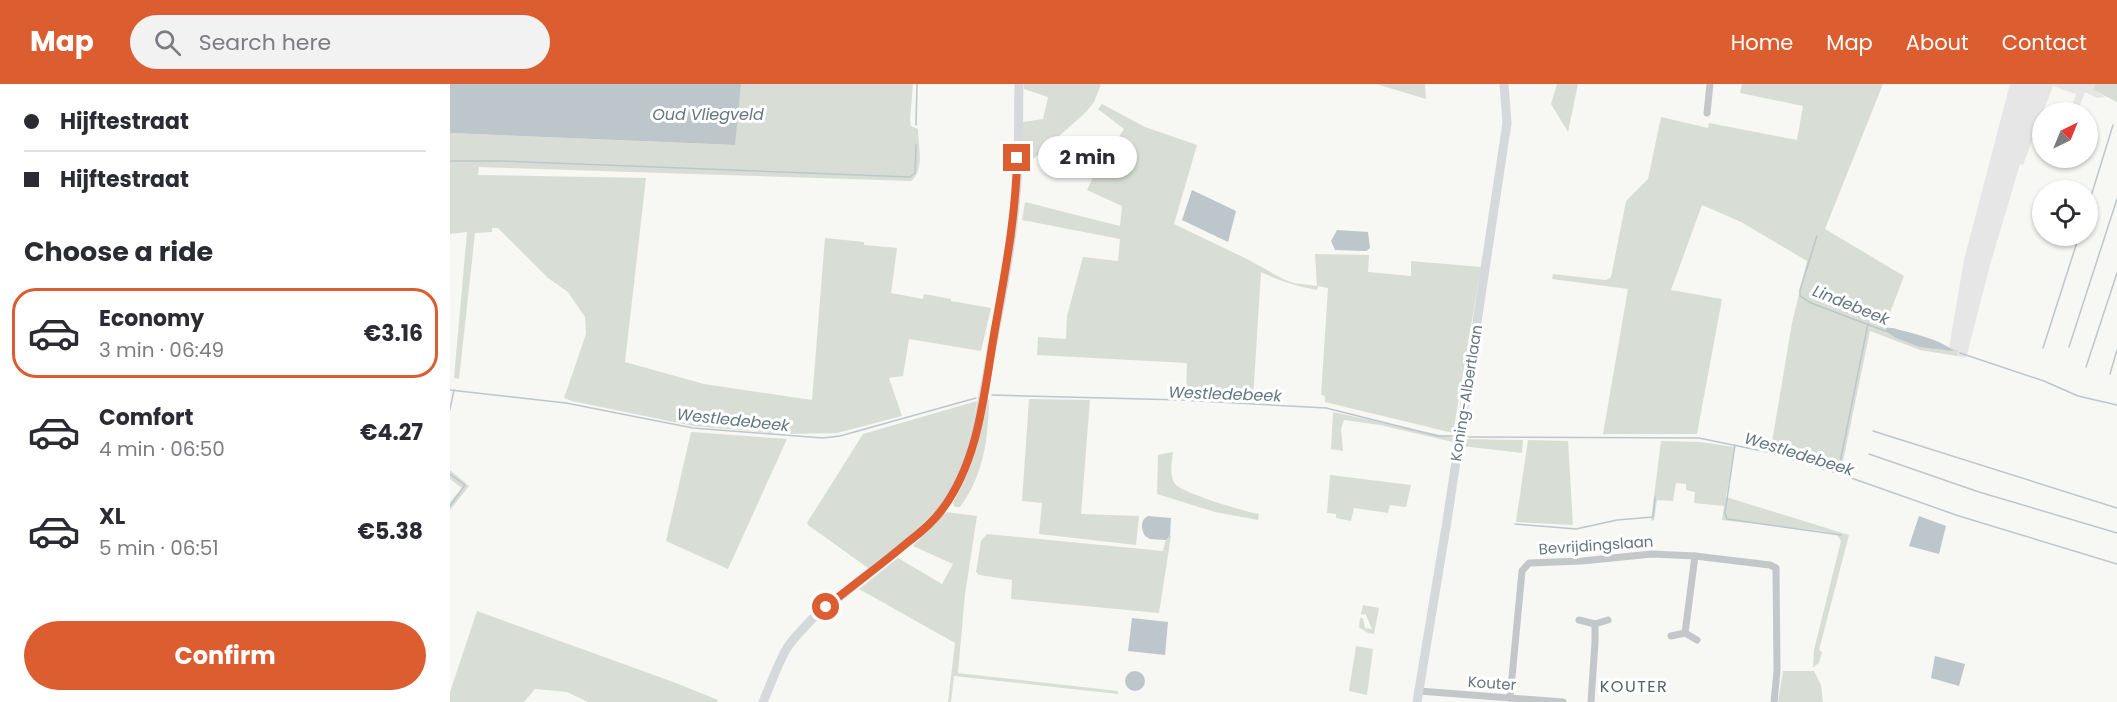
<!DOCTYPE html>
<html lang="en">
<head>
<meta charset="utf-8">
<style>
	:root { --surface:#fff; --page:#f2f2f3; --text:#2b2b33; --muted:#7c7c81; --line:#e1e1e2; --accent:#db5d30 }
	body { margin:0; font-family:Poppins,sans-serif; background:var(--page); color:var(--text); height:100vh; display:flex; flex-direction:column; font-size:22px; white-space:nowrap }
	* { box-sizing:border-box; margin:0 }
	p { font-size:20px; color:var(--muted) }
	.icon { flex:none; width:33px; height:33px; fill:none; stroke:currentColor; stroke-width:2; stroke-linecap:round; stroke-linejoin:round }
	.map { position:relative; flex:1; overflow:hidden }
	.panel { display:flex; flex-direction:column; background:var(--surface); width:450px }
	.panel>* { flex:none }
	.hud { display:grid; align-content:center; height:132px; padding:0 24px; background:var(--surface) }
	.needle { width:39px; rotate:43deg }
	.controls { position:absolute; left:1582px; top:18px; display:grid; gap:12px }
	.controls a { display:grid; place-items:center; width:66px; height:66px; border-radius:50%; background:var(--surface); box-shadow:0 2px 4px #0004; font-size:30px }
	.end { position:absolute; width:27px; height:27px; margin:-14px; border:8px solid #db5d30; background:#fff; box-shadow:0 0 0 3px #fff }
	.from { border-radius:50% }
	.bubble { position:absolute; height:42px; border-radius:21px; background:var(--surface); box-shadow:0 2px 4px #0004; font-size:20px; font-weight:700; line-height:42px; text-align:center }
	.hud b { display:flex; align-items:center; gap:21px; height:57px; font-size:22px }
	.hud b+b { border-top:2px solid var(--line) }
	.hud i { width:15px; height:15px; background:var(--text) }
	ul { padding:0; list-style:none }
	li { display:flex; align-items:center; gap:18px; height:90px; margin:0 12px 9px; padding:0 12px; border:3px solid transparent; border-radius:24px }
	li div { flex:1 }
	li b { display:block; font-size:22px }
	li em { font-style:normal; font-weight:700 }
	li.current { border-color:var(--accent) }
	li>.icon { width:54px; height:54px; stroke-width:1.5 }
	h2 { padding:0 24px; font-size:27px; line-height:72px }
	.primary-button { display:flex; gap:12px; margin-top:auto; padding:12px 24px }
	.primary-button a { flex:1; height:69px; border-radius:36px; background:var(--accent); color:#fff; font-size:24px; font-weight:700; line-height:69px; text-align:center }
	header { display:flex; align-items:center; gap:36px; box-sizing:border-box; height:84px; padding:0 30px; background:var(--accent); color:#fff }
	header strong { font-size:28px }
	nav { display:flex; gap:33px; margin-inline-start:auto; font-size:21px }
	.search { width:420px; height:54px; background:var(--page); display:flex; align-items:center; gap:15px; box-sizing:border-box; padding:0 21px; border-radius:33px; color:var(--muted); font-size:22px }
	main { display:flex; flex:1; min-height:0 }
	.map>svg:first-child { display:block }
	.built { fill:#e5e6e5 }
	.green { fill:#d8ded5 }
	.water { fill:#bdc6cb }
	.lines { fill:none; stroke-linecap:round; stroke-linejoin:round }
	.stream { stroke:#bdc6cb; stroke-width:1.5 }
	.street { stroke:#c3c7ca; stroke-width:7 }
	.secondary { stroke:#d5d9dc; stroke-width:9 }
	.route { stroke:#db5d30; stroke-width:8 }
	.labels { text-anchor:middle; dominant-baseline:central; stroke-width:6; stroke-linejoin:round; paint-order:stroke }
	.street-label { font-size:15px; fill:#677684; stroke:#fff }
	.water-label { font-size:16px; font-style:italic; fill:#63777f; stroke:#fff }
	.neighbourhood-label { font-size:16px; letter-spacing:1.5px; fill:#556069; stroke:#fff }
</style>
</head>
<body>
<header>
<strong>Map</strong>
<div class="search"><svg class="icon" aria-label="search" viewBox="0 0 24 24"><circle cx="10" cy="10" r="6"/><path d="M15 15l6 6"/></svg>Search here</div>
<nav><a>Home</a><a>Map</a><a>About</a><a>Contact</a></nav>
</header>
<main>
<section class="panel">
<div class="hud">
<b><i class="from"></i>Hijftestraat</b>
<b><i></i>Hijftestraat</b>
</div>
<h2>Choose a ride</h2>
<ul>
<li class="current"><svg class="icon" aria-label="car" viewBox="0 0 24 24"><path d="M5 17H2v-5l4-1 3-4h7l3 4 3 1v5h-3M9 17h6M6 11h13"/><circle cx="7" cy="17" r="2"/><circle cx="17" cy="17" r="2"/></svg><div><b>Economy</b><p>3 min · 06:49</p></div><em>€3.16</em></li>
<li><svg class="icon" aria-label="car" viewBox="0 0 24 24"><path d="M5 17H2v-5l4-1 3-4h7l3 4 3 1v5h-3M9 17h6M6 11h13"/><circle cx="7" cy="17" r="2"/><circle cx="17" cy="17" r="2"/></svg><div><b>Comfort</b><p>4 min · 06:50</p></div><em>€4.27</em></li>
<li><svg class="icon" aria-label="car" viewBox="0 0 24 24"><path d="M5 17H2v-5l4-1 3-4h7l3 4 3 1v5h-3M9 17h6M6 11h13"/><circle cx="7" cy="17" r="2"/><circle cx="17" cy="17" r="2"/></svg><div><b>XL</b><p>5 min · 06:51</p></div><em>€5.38</em></li>
</ul>
<div class="primary-button"><a>Confirm</a></div>
</section>
<div class="map">
<svg width="1667" height="618" viewBox="0 0 1667 618">
	<rect width="100%" height="100%" fill="#f7f7f4"/>
	<!-- built -->
	<path class="built" d="M1560,0H1645L1643,6L1655,13L1647,14L1635,8L1627,28H1620L1626,10L1603,2L1573,81L1570,80L1540,181L1516,274L1507,272V266L1499,264L1514,176Z"/>
	<!-- green -->
	<g class="green">
		<path d="M291,0H463L460,36L461,42L468,45C468,60 475,86 461,97L29,83L28,91L196,94L175,278L254,300L362,316L375,154L414,158V161L447,164L441,209L473,215L474,210L501,215V217L541,224L531,267L459,255L453,292L439,294L452,332L387,349L336,350L243,342L122,317L114,314L136,250L135,233L118,208L98,194L48,144H42V148L25,149L9,295L4,294L17,148L0,150V49L284,61Z"/>
		<path d="M574,0H651L644,18L636,28L581,77L572,75L573,38L593,35L598,13L574,5Z"/>
		<path d="M926,0H975L976,15Z"/>
		<path d="M1107,0H1128L1118,48L1101,20Z"/>
		<path d="M1292,0H1433L1375,145L1454,192L1435,242L1478,259L1508,266L1507,272L1470,266L1420,247L1391,387L1321,364L1342,239L1357,177L1291,138L1252,121L1221,206L1272,215L1247,350H1153L1178,205L1102,195L1103,190L1156,196L1161,193L1176,117L1198,95L1211,33L1258,44L1259,39L1347,56L1353,22L1290,9Z"/>
		<path d="M1645,0H1667V18L1643,6Z"/>
		<path d="M652,20L695,43L747,61L724,140L799,176L833,195L844,199L867,202L865,170L919,171L918,188L961,192V177L1031,183L1003,349L875,318V312L871,311L878,204L868,202L867,206C847,202 829,197 811,188L803,315L736,313L737,279L587,271L588,253L616,255L617,232L633,173L668,177L670,155L572,136L575,118L670,142L672,122L637,106L644,91L641,89L647,77L620,62L624,59L659,72L662,70L661,58L665,52L668,54L674,45L648,25Z"/>
		<path d="M537,315L539,316C538,356 534,390 510,423H505L503,419C524,381 529,356 537,315Z"/>
		<path d="M579,315L640,316L631,430L689,432L686,461L589,450L592,419L572,417Z"/>
		<path d="M527,317C520,355 512,394 488,424C469,448 442,466 418,484L358,441L357,439L413,350Z"/>
		<path d="M883,328L1004,354L1003,358L930,341L894,336L891,345L893,367L881,365Z"/>
		<path d="M241,348L337,355L278,485L216,457Z"/>
		<path d="M1013,355L1073,356L1072,369L1012,362Z"/>
		<path d="M1078,356L1118,357L1123,441L1066,438Z"/>
		<path d="M1211,357L1250,358L1285,363L1276,413L1399,451L1369,566L1372,568L1369,579L1363,583L1364,566L1391,457L1387,451L1371,447L1272,436L1274,422L1244,419L1245,408L1236,406V400L1226,399L1223,417L1207,416L1204,436L1201,437Z"/>
		<path d="M723,368C722,377 719,392 725,400C732,409 796,428 809,430L808,436L765,428L707,410L708,371Z"/>
		<path d="M0,386L19,402L0,426V418L12,404L0,395Z"/>
		<path d="M880,391L961,401L956,423L940,421L938,429L904,424L901,437L886,434V430L877,429Z"/>
		<path d="M496,428L527,432L515,510L508,589L668,607V610L504,592L501,618H498L505,559L409,505L448,474L492,500L503,480L463,462Z"/>
		<path d="M537,450L713,467L717,451L721,452L709,529L561,515L562,496L529,491L526,488L531,457Z"/>
		<path d="M913,521L929,524L924,550L918,549L909,543L910,534H913L915,544L922,545L915,529L914,531L911,530Z"/>
		<path d="M27,527L226,599L268,616L267,618H138L117,608L85,605L74,618H0V608Z"/>
		<path d="M906,562L923,565L917,611L899,607Z"/>
		<path d="M1333,587H1364L1371,601L1373,618H1328Z"/>
	</g>
	<!-- water -->
	<g class="water">
		<path d="M0,0H291L285,61L0,49Z"/>
		<path d="M742,106L786,127L778,158L732,136Z"/>
		<path d="M887,146L918,148L920,164L916,167L885,166L881,157Z"/>
		<path d="M1437,244H1443C1464,250 1487,254 1504,267L1470,263L1446,254L1435,247Z"/>
		<path d="M698,432L721,434L720,451L716,456L700,455L695,452C691,445 690,436 698,432Z"/>
		<path d="M1469,432L1496,442L1489,470L1459,462Z"/>
		<path d="M682,534L718,538L715,571L678,567Z"/>
		<path d="M1485,572L1515,580L1509,602L1481,594Z"/>
		<circle cx="685" cy="597" r="10"/>
	</g>
	<g class="lines">
		<!-- stream -->
		<g class="stream">
			<path d="M466,41L467,0"/>
			<path d="M0,77H53L460,93L465,89L466,61"/>
			<path d="M1638,122L1663,41"/>
			<path d="M1367,152L1350,206V212L1361,219L1435,247"/>
			<path d="M1619,263L1667,115"/>
			<path d="M1593,264L1629,152"/>
			<path d="M1510,269L1594,297L1628,312L1667,321"/>
			<path d="M1636,283L1667,189"/>
			<path d="M1660,290L1667,266"/>
			<path d="M0,306L116,319L243,344L373,354L390,352L526,314"/>
			<path d="M542,311L732,316L876,324L988,352H1003"/>
			<path d="M0,325L4,306"/>
			<path d="M1423,347L1667,424"/>
			<path d="M1015,353L1249,354L1317,368L1387,389L1509,432L1667,480"/>
			<path d="M1285,361L1275,429L1277,435L1391,451"/>
			<path d="M1419,370L1529,408L1667,449"/>
			<path d="M1388,388L1418,240"/>
			<path d="M0,390L15,401L0,422"/>
			<path d="M1065,440L1126,445L1167,436L1203,433L1205,413"/>
		</g>
		<!-- street -->
		<g class="street">
			<path d="M1257,29L1260,0"/>
			<path d="M1129,536L1145,540L1158,536"/>
			<path d="M1235,549L1245,472"/>
			<path d="M1221,552L1235,549L1247,556"/>
			<path d="M969,607L1113,618"/>
			<path d="M1060,614L1072,487L1079,479L1132,477L1202,470L1245,472L1320,481L1326,484L1327,587L1324,618"/>
			<path d="M1141,618L1145,558V540"/>
		</g>
		<!-- secondary -->
		<g class="secondary">
			<path d="M313,618C321,600 327,581 337,564C344,553 354,544 363,534L479,441C524,390 529,332 541,268C551,216 562,163 566,110C570,74 568,36 569,0"/>
			<path d="M967,618L997,437L1057,39L1054,0"/>
		</g>
	</g>
	<g class="lines">
		<!-- route -->
		<path class="route" d="M376,523C403,501 431,481 458,458C470,449 482,439 491,427C530,376 534,307 545,245C555,188 566,132 567,74"/>
	</g>
	<g class="labels">
		<!-- street labels -->
		<g class="street-label">
			<text transform="translate(1016 309) rotate(-81)">Koning-Albertlaan</text>
			<text transform="translate(1146 461) rotate(-4)">Bevrijdingslaan</text>
			<text transform="translate(1042 599) rotate(4)">Kouter</text>
		</g>
		<!-- water labels -->
		<g class="water-label">
			<text x="258" y="30">Oud Vliegveld</text>
			<text transform="translate(1401 221) rotate(22)">Lindebeek</text>
			<text transform="translate(775 310) rotate(2)">Westledebeek</text>
			<text transform="translate(283 336) rotate(6)">Westledebeek</text>
			<text transform="translate(1349 370) rotate(17)">Westledebeek</text>
		</g>
		<!-- neighbourhood labels -->
		<g class="neighbourhood-label">
			<text x="1184" y="602">KOUTER</text>
		</g>
	</g>
</svg>
<div class="controls">
<a><svg class="needle" viewBox="-14 -14 28 28"><path d="M0-13l5 13h-10z" fill="#e53935"/><path d="M0 13l5-13h-10z" fill="#7c7c81"/></svg></a>
<a><svg class="icon" aria-label="locate" viewBox="0 0 24 24"><circle cx="12" cy="12" r="6"/><path d="M12 2v4M12 18v4M2 12h4M18 12h4"/></svg></a>
</div>
<i class="end from" style="left:376px;top:523px"></i>
<i class="end" style="left:567px;top:74px"></i>
<div class="bubble" style="left:588px;top:52px;width:99px">2 min</div>
</div>
</main>
</body>
</html>
